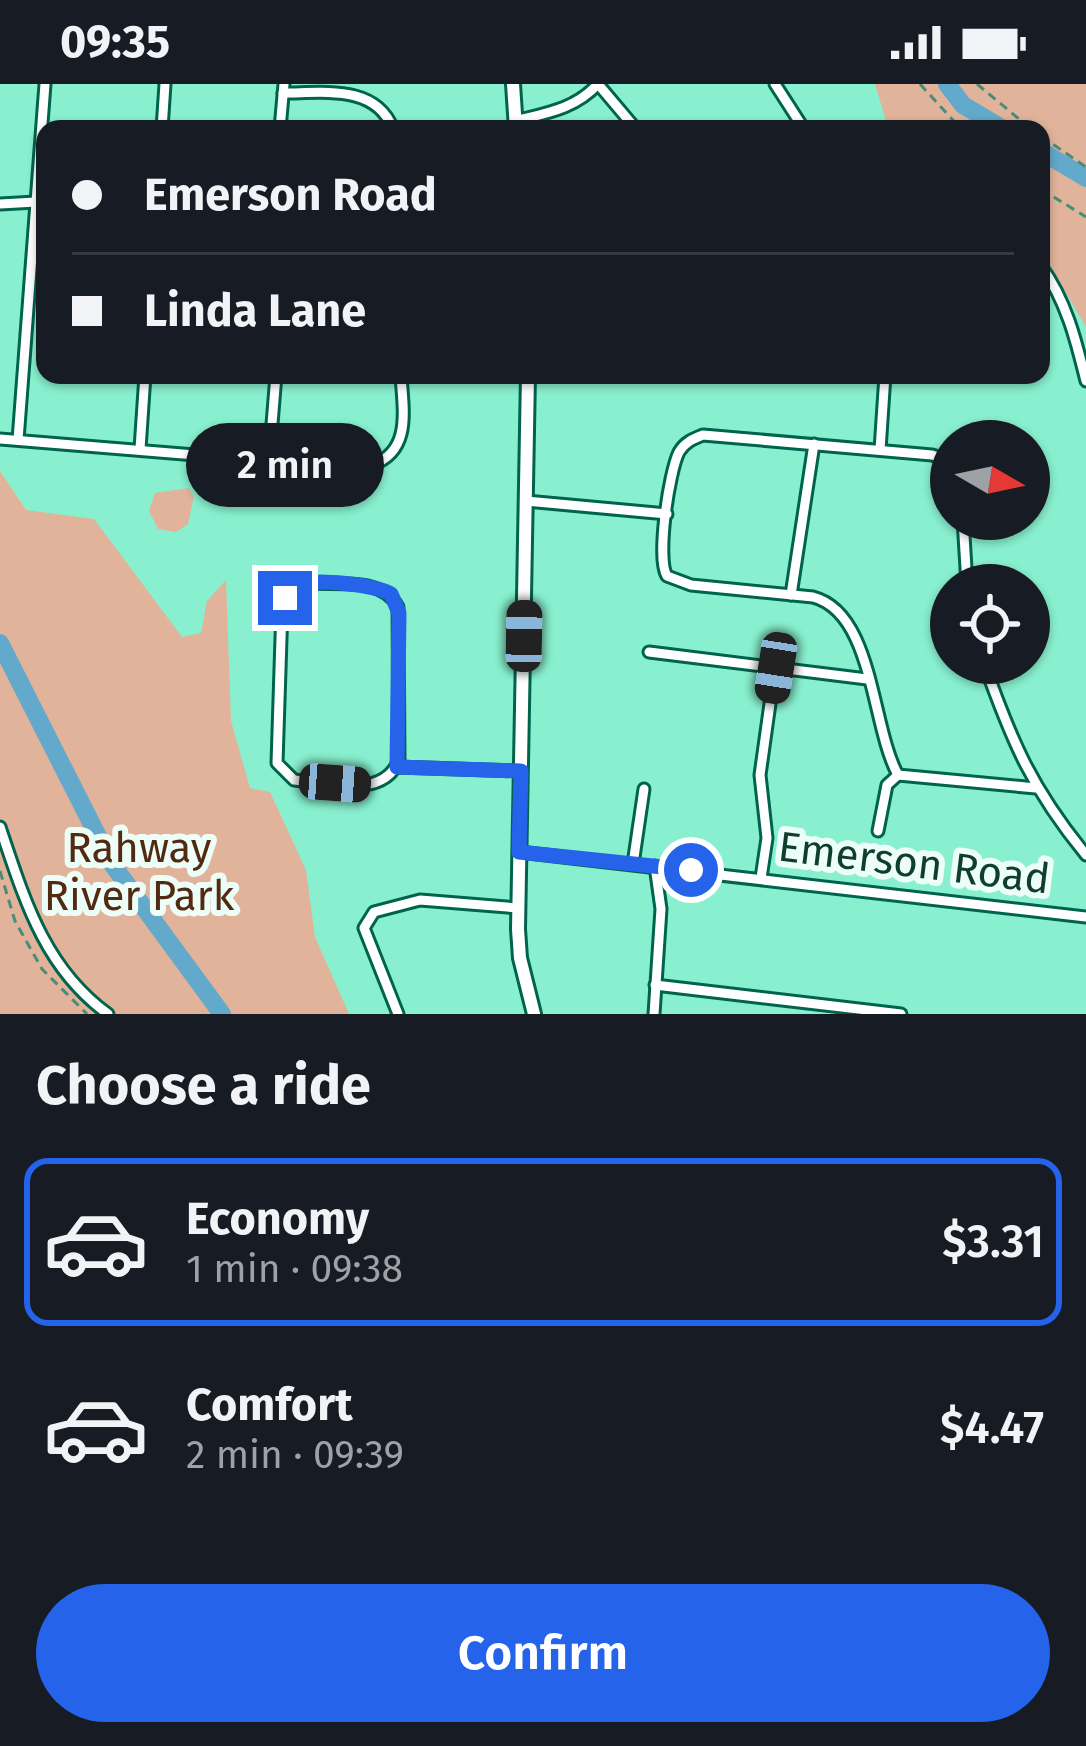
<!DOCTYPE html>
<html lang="en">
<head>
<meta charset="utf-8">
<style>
	:root { --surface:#171b24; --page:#242831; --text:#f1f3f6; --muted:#9ea1a6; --line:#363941; --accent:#2563eb }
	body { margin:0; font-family:"Fira Sans",sans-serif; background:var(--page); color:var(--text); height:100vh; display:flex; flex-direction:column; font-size:45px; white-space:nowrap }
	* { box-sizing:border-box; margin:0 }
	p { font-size:39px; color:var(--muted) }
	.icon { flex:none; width:66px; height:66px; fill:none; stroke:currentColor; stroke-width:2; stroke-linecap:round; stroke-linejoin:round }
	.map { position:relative; height:930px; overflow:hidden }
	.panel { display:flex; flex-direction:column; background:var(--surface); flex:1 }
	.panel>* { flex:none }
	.banner { position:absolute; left:36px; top:36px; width:1014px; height:264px; border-radius:24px; box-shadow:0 3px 9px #0004; display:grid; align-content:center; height:264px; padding:0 36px; background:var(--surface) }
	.needle { width:78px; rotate:99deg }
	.buttons { position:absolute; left:930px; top:336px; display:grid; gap:24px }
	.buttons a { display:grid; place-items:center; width:120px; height:120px; border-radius:50%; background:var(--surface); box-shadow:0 3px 9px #0004; font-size:60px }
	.end { position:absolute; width:54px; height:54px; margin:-27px; border:15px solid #2563eb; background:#fff; box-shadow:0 0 0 6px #fff }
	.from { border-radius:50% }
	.bubble { position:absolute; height:84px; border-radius:42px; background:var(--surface); box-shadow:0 3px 9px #0004; font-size:39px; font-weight:600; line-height:84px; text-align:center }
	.car { position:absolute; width:36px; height:72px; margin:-36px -18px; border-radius:15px; box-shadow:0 0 9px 3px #0007; background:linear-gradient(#222 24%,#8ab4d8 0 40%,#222 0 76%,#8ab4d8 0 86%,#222 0) }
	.banner b { display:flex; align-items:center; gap:42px; height:114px; font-size:45px }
	.banner b+b { border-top:3px solid var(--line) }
	.banner i { width:30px; height:30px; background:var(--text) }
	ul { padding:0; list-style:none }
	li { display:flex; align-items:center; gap:36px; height:168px; margin:0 24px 18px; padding:0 12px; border:6px solid transparent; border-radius:24px }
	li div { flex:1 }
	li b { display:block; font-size:45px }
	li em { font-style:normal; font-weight:600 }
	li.current { border-color:var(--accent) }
	li>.icon { width:108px; height:108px; stroke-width:1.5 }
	h2 { padding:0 36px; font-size:54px; line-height:144px }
	.action { display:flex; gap:24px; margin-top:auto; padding:24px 36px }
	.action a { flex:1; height:138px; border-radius:72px; background:var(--accent); color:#fff; font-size:48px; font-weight:600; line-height:138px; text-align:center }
	.status { display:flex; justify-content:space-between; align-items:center; height:84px; padding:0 60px; background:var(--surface); direction:ltr }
	.status svg { height:33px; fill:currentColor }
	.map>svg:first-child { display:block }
	.green { fill:#e1b39a }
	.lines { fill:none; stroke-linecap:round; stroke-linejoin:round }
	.river { stroke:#62a9cb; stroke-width:18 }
	.minor-casing { stroke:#00634c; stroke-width:15 }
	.tertiary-casing { stroke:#00634c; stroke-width:18 }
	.path { stroke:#468e78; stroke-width:3; stroke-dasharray:9 6; stroke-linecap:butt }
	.minor { stroke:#fff; stroke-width:9 }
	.tertiary { stroke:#fff; stroke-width:12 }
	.route { stroke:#2563eb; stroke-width:15 }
	.labels { text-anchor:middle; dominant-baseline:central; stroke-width:12; stroke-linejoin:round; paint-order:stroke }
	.park-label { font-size:42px; fill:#522a11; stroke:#ecfef7 }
	.street-label { font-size:42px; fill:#0f3d30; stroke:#ecfef7 }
</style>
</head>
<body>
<div class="status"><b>09:35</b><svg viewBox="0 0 49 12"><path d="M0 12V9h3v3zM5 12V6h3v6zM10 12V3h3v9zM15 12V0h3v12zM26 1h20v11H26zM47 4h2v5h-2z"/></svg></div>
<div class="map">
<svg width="1086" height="930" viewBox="0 0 1086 930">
	<rect width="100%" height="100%" fill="#88f0ce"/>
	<!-- green -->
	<g class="green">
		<path d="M875,0H1086V243L1041,167V45H895L886,37Z"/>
		<path d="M0,387L26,426L94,435L182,553L201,549L207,517L226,496L231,637L250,704L270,708L306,786L315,853L349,930H0Z"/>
		<path d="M188,404L194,412L188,440L176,448L158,445L149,427L155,409Z"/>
	</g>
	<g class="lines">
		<!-- river -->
		<g class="river">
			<path d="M947,0L963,21L1003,45"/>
			<path d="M1041,67L1086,94"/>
			<path d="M0,559L112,780L222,930"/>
		</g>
		<!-- minor casing -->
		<g class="minor-casing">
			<g id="minor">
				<path d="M775,0L804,45"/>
				<path d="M283,9C323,9 376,0 393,45"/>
				<path d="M515,37C547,29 575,25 598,0L636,45"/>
				<path d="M162,45L165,0"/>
				<path d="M280,45L284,0"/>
				<path d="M0,120L36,118"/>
				<path d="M1041,182C1066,216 1076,256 1086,297"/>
				<path d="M0,355L269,377L372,381C412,367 403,326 401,291"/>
				<path d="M18,356L45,0"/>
				<path d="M140,365L145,291"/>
				<path d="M880,366L885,291"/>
				<path d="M269,377L276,291"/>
				<path d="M526,417L667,430"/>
				<path d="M963,435L967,501"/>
				<path d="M309,499C340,501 382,493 398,523L399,675C386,715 328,700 294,696L277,679L282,523L289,507Z"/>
				<path d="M791,511L814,360"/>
				<path d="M649,568L867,595"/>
				<path d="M984,579C1012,658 1032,705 1086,771"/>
				<path d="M397,683L521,687"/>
				<path d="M898,691C871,642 874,529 813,513L691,501L667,492C656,475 669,388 679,368C685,358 693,355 703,351L932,371L951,377"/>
				<path d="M898,691L1036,704"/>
				<path d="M0,743C24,814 44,884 108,930"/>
				<path d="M878,747L887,701L898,691"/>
				<path d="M519,768L1086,833"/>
				<path d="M633,780L644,705"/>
				<path d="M761,794L767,754L760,691L775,584"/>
				<path d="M655,901L901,930"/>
				<path d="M398,930L364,844L374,828L420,816L518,824"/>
				<path d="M654,930L661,825L655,782"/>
			</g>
		</g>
		<!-- tertiary casing -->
		<g class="tertiary-casing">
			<g id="tertiary">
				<path d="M513,0L516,45"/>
				<path d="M528,291L518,845L520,874L534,930"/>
			</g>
		</g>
		<!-- path -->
		<g class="path">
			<path d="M920,0L961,45"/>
			<path d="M977,0L1031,45"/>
			<path d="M1041,52L1086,83"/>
			<path d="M1041,105L1086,133"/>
			<path d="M0,787L15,837L42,885L87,930"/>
		</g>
		<!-- minor -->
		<use href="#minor" class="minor"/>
		<!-- tertiary -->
		<use href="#tertiary" class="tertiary"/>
	</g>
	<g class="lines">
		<!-- route -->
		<path class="route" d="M285,514C290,507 291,504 299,501C316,494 375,501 391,510L399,529L397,683L521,687L519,768L691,786"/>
	</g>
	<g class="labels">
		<!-- park labels -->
		<g class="park-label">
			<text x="139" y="764">Rahway<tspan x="139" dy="48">River Park</tspan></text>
		</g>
		<!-- street labels -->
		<g class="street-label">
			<text transform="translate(914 779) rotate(7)">Emerson Road</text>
		</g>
	</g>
</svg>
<div class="buttons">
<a><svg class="needle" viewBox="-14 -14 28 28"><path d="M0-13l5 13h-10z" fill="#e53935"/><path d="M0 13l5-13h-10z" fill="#9ea1a6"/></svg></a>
<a><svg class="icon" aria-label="locate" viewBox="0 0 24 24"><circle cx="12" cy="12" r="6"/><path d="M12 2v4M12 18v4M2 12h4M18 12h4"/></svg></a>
</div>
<i class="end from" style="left:691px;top:786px"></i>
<i class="end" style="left:285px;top:514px"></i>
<div class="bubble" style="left:186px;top:339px;width:198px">2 min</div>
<i class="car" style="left:524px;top:552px;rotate:1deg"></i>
<i class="car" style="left:776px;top:584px;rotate:189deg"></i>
<i class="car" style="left:335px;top:699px;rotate:94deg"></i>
<div class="banner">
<b><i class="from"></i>Emerson Road</b>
<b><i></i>Linda Lane</b>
</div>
</div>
<section class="panel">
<h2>Choose a ride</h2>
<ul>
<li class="current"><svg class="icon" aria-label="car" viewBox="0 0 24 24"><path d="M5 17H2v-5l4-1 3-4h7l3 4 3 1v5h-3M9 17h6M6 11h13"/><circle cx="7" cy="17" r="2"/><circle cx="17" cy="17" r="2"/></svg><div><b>Economy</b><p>1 min · 09:38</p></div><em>$3.31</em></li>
<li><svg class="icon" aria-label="car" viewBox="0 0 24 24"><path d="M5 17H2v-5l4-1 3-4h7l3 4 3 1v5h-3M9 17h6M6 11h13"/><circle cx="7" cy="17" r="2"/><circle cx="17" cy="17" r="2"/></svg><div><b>Comfort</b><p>2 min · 09:39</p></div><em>$4.47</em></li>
</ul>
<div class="action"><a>Confirm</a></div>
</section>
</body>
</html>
